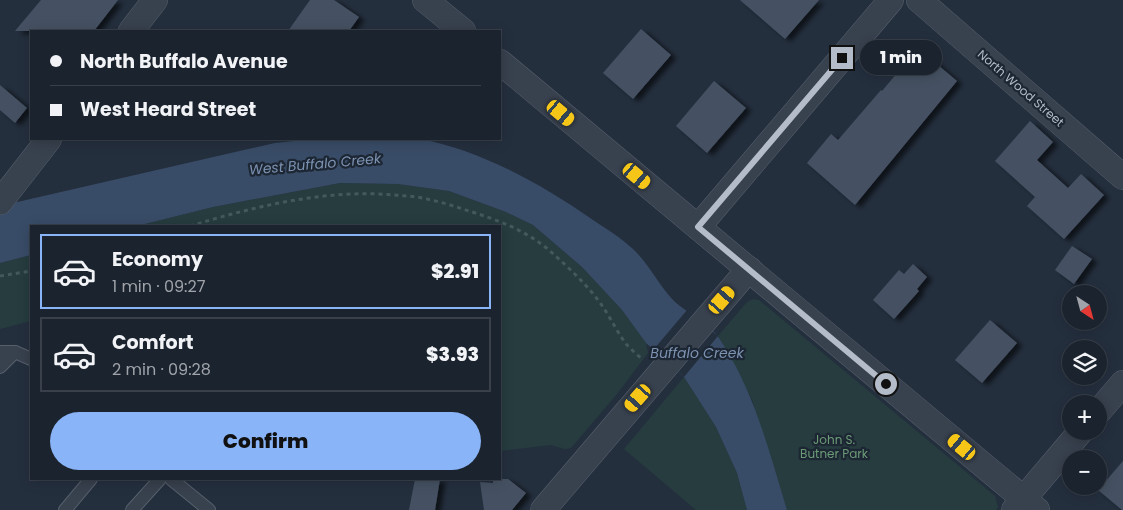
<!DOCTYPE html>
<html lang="en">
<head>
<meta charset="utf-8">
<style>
	:root { --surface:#1b232e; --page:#242b36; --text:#f1f3f6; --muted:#a0a4aa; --line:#39404a; --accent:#8ab4f8 }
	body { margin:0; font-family:Poppins,sans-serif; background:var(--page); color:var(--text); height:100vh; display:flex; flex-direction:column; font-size:19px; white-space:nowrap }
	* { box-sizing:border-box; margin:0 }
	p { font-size:16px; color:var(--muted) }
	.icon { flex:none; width:28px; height:28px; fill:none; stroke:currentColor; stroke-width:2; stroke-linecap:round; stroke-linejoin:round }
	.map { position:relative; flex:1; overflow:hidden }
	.details { position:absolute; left:30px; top:225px; width:471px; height:255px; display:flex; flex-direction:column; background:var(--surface); border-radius:0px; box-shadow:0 2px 12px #0003,0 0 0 1px var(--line) }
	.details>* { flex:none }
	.top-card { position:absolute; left:30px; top:30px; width:471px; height:110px; border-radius:0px; box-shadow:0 2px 12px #0003,0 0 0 1px var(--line); display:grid; align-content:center; height:110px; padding:0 20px; background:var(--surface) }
	.needle { width:32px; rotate:144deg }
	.controls { position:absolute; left:1062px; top:285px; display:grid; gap:10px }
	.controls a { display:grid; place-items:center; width:45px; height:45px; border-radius:50%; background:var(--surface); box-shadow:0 2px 12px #0003,0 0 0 1px var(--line); font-size:25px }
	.end { position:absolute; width:22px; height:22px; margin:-11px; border:6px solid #b4bcc9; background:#111; box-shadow:0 0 0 2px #111 }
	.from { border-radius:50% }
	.bubble { position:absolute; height:35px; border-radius:18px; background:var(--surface); box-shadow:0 2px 12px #0003,0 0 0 1px var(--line); font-size:16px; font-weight:800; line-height:35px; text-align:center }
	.car { position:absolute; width:15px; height:30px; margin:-15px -8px; border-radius:6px; box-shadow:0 0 4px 1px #0007; background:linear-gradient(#f5c518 24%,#345 0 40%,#f5c518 0 76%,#345 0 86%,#f5c518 0) }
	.top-card b { display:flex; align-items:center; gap:18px; height:48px; font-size:19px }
	.top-card b+b { border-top:1px solid var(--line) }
	.top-card i { width:12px; height:12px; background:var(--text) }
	ul { padding:9px 0 0; list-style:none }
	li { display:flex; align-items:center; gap:15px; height:75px; margin:0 10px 8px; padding:0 10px; border:2px solid var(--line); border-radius:0px }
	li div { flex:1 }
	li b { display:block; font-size:19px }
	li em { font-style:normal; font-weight:800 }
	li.on { border-color:var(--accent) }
	li>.icon { width:45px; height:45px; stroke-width:1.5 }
	.button { display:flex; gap:10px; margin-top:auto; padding:10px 20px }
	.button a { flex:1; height:58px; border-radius:30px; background:var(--accent); color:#111; font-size:20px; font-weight:800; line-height:58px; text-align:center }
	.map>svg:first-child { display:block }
	.green { fill:#263c3f }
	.water { fill:#394c67 }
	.pier { fill:#242f3e }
	.building { fill:#455162; filter:url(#shadow) }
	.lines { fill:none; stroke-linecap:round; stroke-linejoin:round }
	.service-casing { stroke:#565f6c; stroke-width:14 }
	.minor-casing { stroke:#565f6c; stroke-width:26 }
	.path { stroke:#44595c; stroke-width:3; stroke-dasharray:4 4; stroke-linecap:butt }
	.service { stroke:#38414e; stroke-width:12 }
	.minor { stroke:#38414e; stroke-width:25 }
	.route { stroke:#b4bcc9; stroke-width:6 }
	.labels { text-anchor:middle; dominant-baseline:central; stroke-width:4.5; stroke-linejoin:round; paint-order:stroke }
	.street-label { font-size:12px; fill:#b4bcc9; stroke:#1d2633 }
	.park-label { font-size:12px; fill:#6b9a76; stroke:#1d2633 }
	.water-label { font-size:14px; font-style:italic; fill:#7c92b1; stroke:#1d2633 }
</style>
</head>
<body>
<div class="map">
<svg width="1123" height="510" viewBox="0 0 1123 510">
	<defs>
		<filter id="shadow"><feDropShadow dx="5.5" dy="3" stdDeviation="2.5" flood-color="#0009"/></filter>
	</defs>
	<rect width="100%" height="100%" fill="#242f3e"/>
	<!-- green -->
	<g class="green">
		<path d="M340,183L398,184L449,191L506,212L533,225L582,267L622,310L646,343L648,353L617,394L571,448L565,449L551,445L500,451V226H137L213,207Z"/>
		<path d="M31,255V321L0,329V263Z"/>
		<path d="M753,299L759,300L995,496L998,507L996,510H787L752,400L718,336L747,302Z"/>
		<path d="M684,377L716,427L737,473L747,510H696L624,449Z"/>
	</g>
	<!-- water -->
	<path class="water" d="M313,139H420C480,150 541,184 590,218C605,228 620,237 633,249C649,264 658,284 673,300C685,312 710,324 719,338C754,390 769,451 787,510H747L737,473L716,427L684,377L646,343L622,310L582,267L533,225L506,212L449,191L398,184L340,183L213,207L137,226H31V255L0,263V206L275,143Z"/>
	<!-- pier -->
	<path class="pier" d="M687,310L718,336L684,377L654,349Z"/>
	<!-- building -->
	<g class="building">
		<path d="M41,0H118L94,31H15Z"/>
		<path d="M310,0H334L359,17L349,31H288Z"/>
		<path d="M740,0H819L785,39Z"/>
		<path d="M641,29L671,55L633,99L603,73Z"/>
		<path d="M918,48L957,81L855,205L807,163L831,134L838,140L881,90L882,91Z"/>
		<path d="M714,81L746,108L707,153L676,126Z"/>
		<path d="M0,85L27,108L15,123L0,110Z"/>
		<path d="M1030,121L1053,142L1037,160L1068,188L1081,174L1104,195L1064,239L1027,206L1035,197L995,161Z"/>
		<path d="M1072,246L1092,259L1074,284L1055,270Z"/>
		<path d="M913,264L927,277L917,289L919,291L894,319L873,300L899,270L904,274Z"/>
		<path d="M990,320L1017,343L982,383L955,360Z"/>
		<path d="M1123,461V510H1122L1098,490Z"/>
		<path d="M415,479H440L435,510H409Z"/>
		<path d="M493,479H508L526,493L512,510H484L480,482L493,483Z"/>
	</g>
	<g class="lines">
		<!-- service casing -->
		<g class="service-casing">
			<g id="service">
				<path d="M0,352H15L31,359"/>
				<path d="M0,367L15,352"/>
				<path d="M171,479L209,510"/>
				<path d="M65,510L91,479"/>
				<path d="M132,510L160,479"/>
			</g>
		</g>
		<!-- minor casing -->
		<g class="minor-casing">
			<g id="minor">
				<path d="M425,0L463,31"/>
				<path d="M919,0L1123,177"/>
				<path d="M131,31L155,0"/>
				<path d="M500,62L1037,510"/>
				<path d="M0,202L49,139"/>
				<path d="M698,227L891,0"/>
				<path d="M1099,411L1123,383"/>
				<path d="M543,510L749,269"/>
				<path d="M1014,510L1081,431"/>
			</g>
		</g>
		<!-- path -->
		<g class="path">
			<path d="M190,226C256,206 326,189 395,195C404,196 413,196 422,198C438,201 454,206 469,211C498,220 527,231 550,251C567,266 584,282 598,300C609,314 616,331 627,345C631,349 636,354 641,358"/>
			<path d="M0,276L31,271"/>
		</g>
		<!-- service -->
		<use href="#service" class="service"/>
		<!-- minor -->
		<use href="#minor" class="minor"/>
	</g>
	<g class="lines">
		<!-- route -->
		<path class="route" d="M842,58L698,227L886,384"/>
	</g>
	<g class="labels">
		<!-- street labels -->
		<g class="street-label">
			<text transform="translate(1021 88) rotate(41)">North Wood Street</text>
		</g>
		<!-- park labels -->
		<g class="park-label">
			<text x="834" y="439">John S.<tspan x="834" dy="14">Butner Park</tspan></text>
		</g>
		<!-- water labels -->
		<g class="water-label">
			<text transform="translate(315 164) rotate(-5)">West Buffalo Creek</text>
			<text x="697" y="353">Buffalo Creek</text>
		</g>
	</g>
</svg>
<div class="controls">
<a><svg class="needle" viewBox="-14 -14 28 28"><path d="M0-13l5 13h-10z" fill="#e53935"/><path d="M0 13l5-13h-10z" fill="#a0a4aa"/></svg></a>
<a><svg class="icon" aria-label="layers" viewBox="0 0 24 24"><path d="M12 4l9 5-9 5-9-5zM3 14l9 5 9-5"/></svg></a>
<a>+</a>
<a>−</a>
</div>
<i class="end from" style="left:886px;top:384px"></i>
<i class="end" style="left:842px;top:58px"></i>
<div class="bubble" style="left:860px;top:40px;width:82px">1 min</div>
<i class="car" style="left:561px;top:113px;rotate:130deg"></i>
<i class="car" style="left:637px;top:176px;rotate:130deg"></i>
<i class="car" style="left:722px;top:300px;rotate:41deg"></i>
<i class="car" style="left:638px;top:398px;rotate:221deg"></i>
<i class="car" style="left:962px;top:447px;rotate:310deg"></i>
<div class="top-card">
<b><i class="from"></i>North Buffalo Avenue</b>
<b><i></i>West Heard Street</b>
</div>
<section class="details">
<ul>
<li class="on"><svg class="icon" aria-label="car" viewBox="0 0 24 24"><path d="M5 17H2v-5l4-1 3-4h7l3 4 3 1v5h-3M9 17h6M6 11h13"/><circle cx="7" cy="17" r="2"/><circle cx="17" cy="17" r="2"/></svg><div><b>Economy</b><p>1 min · 09:27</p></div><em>$2.91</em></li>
<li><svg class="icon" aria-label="car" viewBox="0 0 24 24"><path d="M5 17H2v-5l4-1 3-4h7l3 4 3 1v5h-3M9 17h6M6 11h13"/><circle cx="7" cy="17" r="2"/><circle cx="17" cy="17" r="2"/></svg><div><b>Comfort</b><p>2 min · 09:28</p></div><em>$3.93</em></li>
</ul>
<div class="button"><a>Confirm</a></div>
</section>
</div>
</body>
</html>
